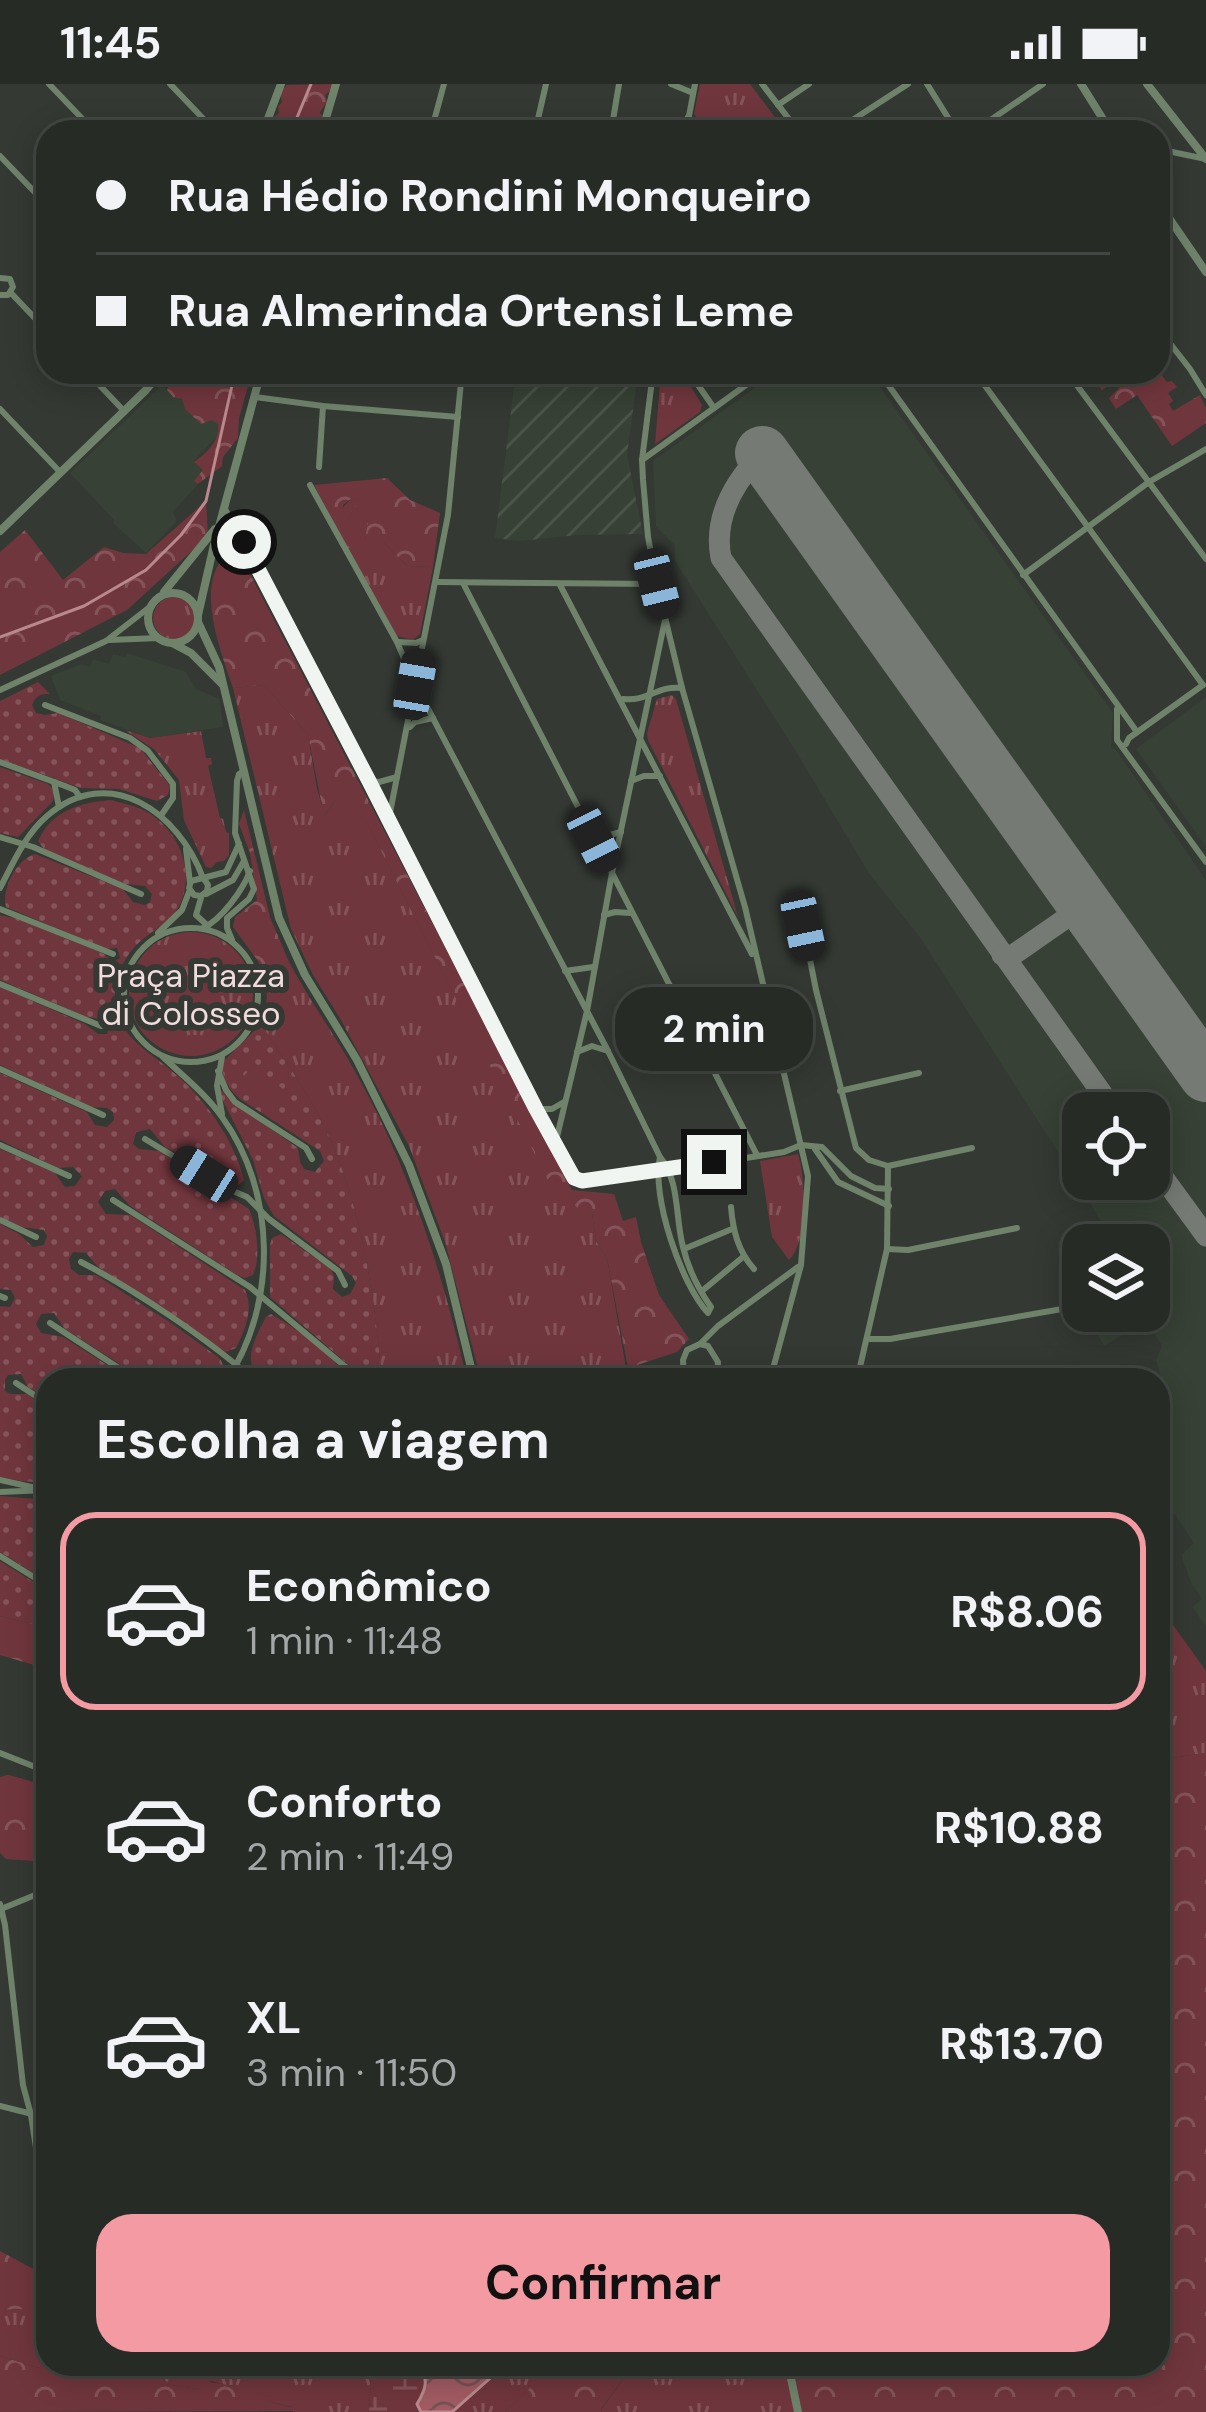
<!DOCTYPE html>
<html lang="pt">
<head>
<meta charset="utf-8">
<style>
	:root { --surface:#272b26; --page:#333732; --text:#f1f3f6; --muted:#a4a7a7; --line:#434743; --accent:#f49aa2 }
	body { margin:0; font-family:"DM Sans",sans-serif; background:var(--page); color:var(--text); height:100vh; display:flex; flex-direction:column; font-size:45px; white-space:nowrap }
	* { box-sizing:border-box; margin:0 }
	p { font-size:39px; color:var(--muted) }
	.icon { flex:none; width:66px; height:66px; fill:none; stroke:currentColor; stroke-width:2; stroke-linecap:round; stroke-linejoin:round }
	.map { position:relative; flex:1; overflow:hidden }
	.side { position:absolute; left:36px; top:1284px; width:1134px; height:1008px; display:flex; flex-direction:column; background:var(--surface); border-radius:36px; box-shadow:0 6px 30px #0003,0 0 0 3px var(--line) }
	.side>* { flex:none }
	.guide { position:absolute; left:36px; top:36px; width:1134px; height:264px; border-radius:36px; box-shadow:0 6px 30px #0003,0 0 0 3px var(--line); display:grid; align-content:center; height:264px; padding:0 60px; background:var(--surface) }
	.controls { position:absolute; left:1062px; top:1008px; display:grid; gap:24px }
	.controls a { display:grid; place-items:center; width:108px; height:108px; border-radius:24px; background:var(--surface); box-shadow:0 6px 30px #0003,0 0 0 3px var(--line); font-size:60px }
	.end { position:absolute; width:54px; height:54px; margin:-27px; border:15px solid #f1f5f1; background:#111; box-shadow:0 0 0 6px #111 }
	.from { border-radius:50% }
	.bubble { position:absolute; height:84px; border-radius:36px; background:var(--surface); box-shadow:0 6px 30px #0003,0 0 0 3px var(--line); font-size:39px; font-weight:700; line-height:84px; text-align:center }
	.car { position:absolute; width:36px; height:72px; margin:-36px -18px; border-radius:15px; box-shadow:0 0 9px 3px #0007; background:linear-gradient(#222 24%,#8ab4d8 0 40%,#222 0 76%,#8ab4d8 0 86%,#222 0) }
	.guide b { display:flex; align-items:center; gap:42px; height:114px; font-size:45px }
	.guide b+b { border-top:3px solid var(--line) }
	.guide i { width:30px; height:30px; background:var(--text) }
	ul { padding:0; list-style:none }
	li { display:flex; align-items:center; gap:36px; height:198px; margin:0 24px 18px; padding:0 36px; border:6px solid transparent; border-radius:36px }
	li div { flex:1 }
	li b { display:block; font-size:45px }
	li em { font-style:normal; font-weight:700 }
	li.on { border-color:var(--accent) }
	li>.icon { width:108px; height:108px; stroke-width:1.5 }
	h2 { padding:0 60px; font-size:54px; line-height:144px }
	.cta { display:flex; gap:24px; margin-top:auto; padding:24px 60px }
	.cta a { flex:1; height:138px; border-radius:36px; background:var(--accent); color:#111; font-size:48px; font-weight:700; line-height:138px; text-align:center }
	.status { display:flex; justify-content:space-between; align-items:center; height:84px; padding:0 60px; background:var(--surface); direction:ltr }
	.status svg { height:33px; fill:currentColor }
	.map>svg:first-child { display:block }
	.built { fill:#374135; fill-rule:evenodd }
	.industrial { fill:url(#industrial-furrows) }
	.grass { fill:url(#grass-tufts) }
	.forest { fill:url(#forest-crowns) }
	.wetland { fill:url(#wetland-marsh) }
	.garden { fill:url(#garden-dots) }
	.pitch { fill:#70363d }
	.water { fill:url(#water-waves); stroke:#ba898e; stroke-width:3 }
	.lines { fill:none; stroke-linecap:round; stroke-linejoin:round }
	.stream { stroke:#ba898e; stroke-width:3 }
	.taxiway { stroke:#757a74; stroke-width:21 }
	.runway { stroke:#757a74; stroke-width:54 }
	.minor { stroke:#6f836b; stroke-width:6 }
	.tertiary { stroke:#6f836b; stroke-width:8 }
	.route { stroke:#f1f5f1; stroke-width:15 }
	.labels { text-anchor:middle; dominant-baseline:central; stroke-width:12; stroke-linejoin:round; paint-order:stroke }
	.park-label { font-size:33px; fill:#f2dbdd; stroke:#343933 }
</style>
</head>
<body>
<div class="status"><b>11:45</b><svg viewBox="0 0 49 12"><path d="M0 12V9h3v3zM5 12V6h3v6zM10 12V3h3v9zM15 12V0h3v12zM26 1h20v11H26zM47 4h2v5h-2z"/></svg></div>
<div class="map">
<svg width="1206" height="2328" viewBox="0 0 1206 2328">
	<defs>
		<pattern id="industrial-furrows" width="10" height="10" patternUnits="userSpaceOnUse" patternTransform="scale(3)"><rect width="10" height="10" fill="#374135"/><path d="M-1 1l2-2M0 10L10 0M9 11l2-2" fill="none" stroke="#4b5449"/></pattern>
		<pattern id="grass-tufts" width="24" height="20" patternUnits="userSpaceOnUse" patternTransform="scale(3)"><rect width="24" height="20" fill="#70363d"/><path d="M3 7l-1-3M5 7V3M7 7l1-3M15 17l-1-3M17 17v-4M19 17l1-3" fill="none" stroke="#85545a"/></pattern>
		<pattern id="forest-crowns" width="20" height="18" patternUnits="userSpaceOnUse" patternTransform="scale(3)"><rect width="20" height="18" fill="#70363d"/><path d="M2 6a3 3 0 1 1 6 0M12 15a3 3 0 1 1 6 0" fill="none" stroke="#85545a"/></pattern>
		<pattern id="wetland-marsh" width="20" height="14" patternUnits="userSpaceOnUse" patternTransform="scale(3)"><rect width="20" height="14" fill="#70363d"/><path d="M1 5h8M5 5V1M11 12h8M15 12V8" fill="none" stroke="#85545a"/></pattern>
		<pattern id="garden-dots" width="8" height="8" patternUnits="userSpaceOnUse" patternTransform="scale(3)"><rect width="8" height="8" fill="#70363d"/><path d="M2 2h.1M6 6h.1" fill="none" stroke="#85545a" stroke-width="1.8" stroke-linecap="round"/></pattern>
		<pattern id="water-waves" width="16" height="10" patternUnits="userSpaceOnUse" patternTransform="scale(3)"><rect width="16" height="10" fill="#a25b63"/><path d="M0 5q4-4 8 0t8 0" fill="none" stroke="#755256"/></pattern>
	</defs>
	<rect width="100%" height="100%" fill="#343933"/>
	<!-- built -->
	<g class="built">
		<path d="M777,288H869L1113,629L1111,663L1116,666L1206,796V1542L1192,1523L1202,1515L1192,1501L1181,1471L1194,1459L1174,1429L1165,1435L1158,1426V1336L1168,1331L1171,1325L1156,1276L1162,1262L1147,1236L1104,1262L1084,1227H1149V1161H1114L1087,1113L919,852L870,791L795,666L675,477V462L656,442L653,377ZM1083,1029H1149V1095H1083Z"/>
		<path d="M162,301L173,313L182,314L218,339L219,350L194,377L204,387L195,396L198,400L173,428L177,437L146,469L114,440V436L70,389Z"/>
		<path d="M127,569L186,588L196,605L220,615L223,643L150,654L100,636L101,632L60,616L51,592L81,580L90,583L93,575L109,580L113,570L125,573Z"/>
		<path d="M1206,613V763L1136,665Z"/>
	</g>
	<!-- industrial -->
	<path class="industrial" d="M516,288H638L627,371L643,450L579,451L519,457L495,454Z"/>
	<!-- grass -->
	<g class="grass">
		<path d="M700,0H750L786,48H707L694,30Z"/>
		<path d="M661,288H682L702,321L700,328L655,360Z"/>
		<path d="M352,414L359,417L348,436L362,441L369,438L365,455L384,459L407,482L433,483L420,550L413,556L397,552L332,435Z"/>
		<circle cx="174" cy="534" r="21"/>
		<path d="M264,601L308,651L317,705L325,731L334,718L348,711L370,745L551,1101L592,1129L596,1157L607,1174L628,1296H481L445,1158L409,1062L341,936L313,891L291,845L233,604Z"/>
		<path d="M672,611L676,615L738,833L648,656L647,649L657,615Z"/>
		<path d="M125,646L150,654L201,647L206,674H211L212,680L208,682L220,734L223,735L226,748L229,749V771L224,777L217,778L211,784L206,783L184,736L179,696L155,666Z"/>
		<circle cx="191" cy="910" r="62"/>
		<path d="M289,878C308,914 332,947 352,982C408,1080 442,1186 467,1296H382C374,1209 361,1113 320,1034C303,1001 281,971 261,940L267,914L265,893Z"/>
		<path d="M798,1070C806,1096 808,1158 789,1176L772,1153L760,1077Z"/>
		<path d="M1158,1520L1206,1587V1669L1158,1676Z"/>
		<path d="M35,2186L48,2194L49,2280L38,2284L0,2272V2226L22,2225L44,2216Z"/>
		<path d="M141,2280H203L233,2296L242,2280H375L371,2291L369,2328H293L292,2323C263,2318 239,2304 211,2297L198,2305L171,2301Z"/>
		<path d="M506,2280H511L516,2287L525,2288L534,2280H549L552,2284L505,2328H452Z"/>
		<path d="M634,2280H790L802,2328H602L601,2326Z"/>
	</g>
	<!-- forest -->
	<g class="forest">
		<path d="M339,0L325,11L327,18L320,28L324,37L321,39L319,48H266L275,43L274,33L279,29L278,23L282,18L280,8L287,1Z"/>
		<path d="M1162,276L1166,282L1159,288L1167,298L1172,297L1177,303L1168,309L1173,317L1169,320L1173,327L1200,311L1206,324V339L1172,362L1137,311L1116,325L1109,314L1120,303L1114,297L1102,306L1093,295L1102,288H1133L1128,292L1135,302L1146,293L1143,288H1158V279Z"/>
		<path d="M184,288H252L239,334L238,354L223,373L222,382L198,400L194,397L203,386L194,378C207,369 220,357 218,340L212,336L201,340L185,325L182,315L173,313L167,306L170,299L185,291Z"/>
		<path d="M387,394L410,416L440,429L433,483L407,482L384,459L373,462L365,455L368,439L358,447L350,444L348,436L358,417L352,414L343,421L342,428L332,435L314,401Z"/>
		<path d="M206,417L208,452L127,526L0,591V468L25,446L63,496L104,463L123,469L146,470Z"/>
		<path d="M236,463L572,1106L614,1110L623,1137L636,1133L641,1158L659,1211L689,1255L677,1268L628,1284L607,1174L596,1157L592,1129L583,1128L551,1102L370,745L348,712L334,718L324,732L308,651L264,601L233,604C222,571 197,508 221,477C225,471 231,467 236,463Z"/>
		<path d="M244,726L270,833L289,878L265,893L258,877L233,843L235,833L257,816L250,769L239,740Z"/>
		<path d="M0,1532L48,1544V1585L0,1571Z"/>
		<path d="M1206,1669V2328H802L790,2280H1158V1676Z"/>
		<path d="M9,1691L48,1702V1778L6,1775L0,1769V1693Z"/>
		<path d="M0,2167L35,2186L44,2217L22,2225L0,2226Z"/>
		<path d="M0,2272L38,2284L49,2280H141L171,2301L198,2305L202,2298C234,2297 261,2318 292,2323L294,2327L0,2328Z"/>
		<path d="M549,2280H634L601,2325L602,2328H505L551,2284Z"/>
	</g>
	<!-- wetland -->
	<path class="wetland" d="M375,2280H419L427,2301L418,2322L421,2328H369L371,2291Z"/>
	<!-- garden -->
	<g class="garden">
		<path d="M38,598L50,610C41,610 36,611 32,621L36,629L45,631L58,629L140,664L170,702L168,711L157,717L119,705L81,704L0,675V617Z"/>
		<path d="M0,683L48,700L54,706L53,717L18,753L0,749Z"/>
		<path d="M110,716C122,719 135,721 145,727C181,746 199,794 175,829C168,839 157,844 147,852C128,865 114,890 115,914C117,957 156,970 182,996C210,1022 235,1059 244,1096L237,1102L224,1098L165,1063L150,1045L136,1048L133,1060L139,1065L159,1067L249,1125C257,1144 261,1173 253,1191L245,1194L239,1192L130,1122L115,1105L105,1107L98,1118L106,1130L130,1131L245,1206C254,1224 245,1247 236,1264L226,1268L222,1266L98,1183L86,1169L73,1168L69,1175L71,1185L79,1191H96L171,1239L218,1273C225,1280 225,1287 220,1296H144L64,1244L54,1229L41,1230L36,1240L41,1249L63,1253L131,1296H48V1315L28,1303L21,1290L8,1291L5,1296V1307L10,1310H27L48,1325V1399L20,1397L0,1393V1222L10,1223L15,1214L11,1206L0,1205V1140L19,1150L33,1163L44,1161L47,1152L44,1146L22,1143L0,1133V1065L55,1089L65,1103L75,1102L82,1092L73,1083L58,1084L0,1056V989L87,1028L95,1041L107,1043L114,1036L113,1028L107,1024L91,1023L0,981V903L85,940L98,950H107L110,941L106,936L87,933L0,896V831L18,835L104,870L113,878L120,874L117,864L106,865L6,823C1,805 17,775 35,770L123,805L133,818L145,821L150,818L152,810L145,802L125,800L44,765L38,757C52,727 78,719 110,716Z"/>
		<path d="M261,940C281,971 303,1001 320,1034C361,1113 374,1209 382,1296H366L270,1213V1161L272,1154L281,1150L331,1185L334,1193L333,1205L342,1213L350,1210L356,1199L352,1192L274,1132L264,1114L253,1076L219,1009L220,1005L236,1021L298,1064L300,1078L304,1085L315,1088L324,1077L320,1067L240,1015C229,1006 220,992 223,978Z"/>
		<path d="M271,1230C293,1242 338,1273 348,1296H258C243,1273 255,1255 266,1233Z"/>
		<path d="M0,1412L48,1416V1498L0,1468Z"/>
		<path d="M0,1477L48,1507V1544L0,1532Z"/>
	</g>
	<!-- pitch -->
	<path class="pitch" d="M253,981L288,1009L275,1025L240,997Z"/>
	<!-- water -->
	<path class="water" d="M419,2280H506L452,2328H421L417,2320C426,2305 429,2296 419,2280Z"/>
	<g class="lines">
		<!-- stream -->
		<g class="stream">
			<path d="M291,48L311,0"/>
			<path d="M0,553L84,522L146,486L181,451L206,417L235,288"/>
		</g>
		<!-- taxiway -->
		<g class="taxiway">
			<path d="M762,369C735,397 713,433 721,474L1116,1029"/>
			<path d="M1002,871H1013L1072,830L1080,814"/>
			<path d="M1149,1074L1206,1152"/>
		</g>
		<!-- runway -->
		<path class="runway" d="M762,369L1206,991"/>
		<!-- minor -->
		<g class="minor">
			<path d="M49,0L95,48"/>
			<path d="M170,0L216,48"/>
			<path d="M671,0L693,9"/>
			<path d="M762,0L799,48"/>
			<path d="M927,0L957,48"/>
			<path d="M778,21L809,0"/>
			<path d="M688,33L700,48"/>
			<path d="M431,48L444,0"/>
			<path d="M535,48L546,0"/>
			<path d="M611,48L619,0"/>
			<path d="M686,48L695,0"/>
			<path d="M834,48L908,0"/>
			<path d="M973,48L1043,0"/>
			<path d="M1089,48L1104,37"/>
			<path d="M1158,65L1206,75"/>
			<path d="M0,72L48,122"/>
			<path d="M0,194L10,195L13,203L8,211H0"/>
			<path d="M11,209L48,248"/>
			<path d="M1158,244L1190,285L1206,311"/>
			<path d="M87,288L124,327"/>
			<path d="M653,288L642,376L643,396L648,453L657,500L682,604L745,823L808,1092L801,1181L770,1296"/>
			<path d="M689,288L714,324"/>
			<path d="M879,288L1137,648"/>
			<path d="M975,288L1203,601"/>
			<path d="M1067,288L1206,475"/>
			<path d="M255,313L323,322L458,333"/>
			<path d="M0,325L60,388"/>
			<path d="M642,376L764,288"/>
			<path d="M319,383L323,322"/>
			<path d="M310,401L397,558L415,600L608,967L660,1073C680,1097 675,1133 683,1163C688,1184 699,1206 711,1223L708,1229C681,1200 651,1112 660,1073"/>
			<path d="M225,425L369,697L535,1025L574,1094L582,1097L657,1088"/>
			<path d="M214,461L234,457L244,458"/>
			<path d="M1023,491L1149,398L1206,365"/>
			<path d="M436,498L657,500"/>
			<path d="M464,501L757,1071"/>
			<path d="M560,501L752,870"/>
			<path d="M109,556L159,554"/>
			<path d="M398,558L416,559L423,556"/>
			<path d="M0,606L106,557L151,522"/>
			<path d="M623,615C648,618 657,601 682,604"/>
			<path d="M45,621L130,654L148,667L173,700V714L162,730"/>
			<path d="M1117,625V656L1206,778"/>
			<path d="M410,643L415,638L433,634"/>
			<path d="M1126,660L1129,654L1203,601"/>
			<path d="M0,678L65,702L75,706L80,713"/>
			<path d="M369,697L379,698L397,693"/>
			<path d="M631,697L644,692H660"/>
			<path d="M54,698L59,723"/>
			<path d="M389,734L448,431L462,288"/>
			<path d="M0,753L33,763L141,810"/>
			<path d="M595,755L621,748"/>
			<path d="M186,765L190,799"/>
			<path d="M204,795L208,801L207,807L201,812L194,811L189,804L191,797L226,788L239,760"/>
			<path d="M0,804C13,779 25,751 47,732C110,678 179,729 203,794"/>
			<path d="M206,810L233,796L244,777"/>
			<path d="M797,810L816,906L856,1064L869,1076L888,1082L972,1064"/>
			<path d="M201,814L196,831L208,842"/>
			<path d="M0,825L113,870"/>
			<path d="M604,831L615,828L630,829"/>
			<circle cx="191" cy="911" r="67"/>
			<path d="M203,844C221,836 243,806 250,787"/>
			<path d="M158,849L182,826L189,808"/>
			<path d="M232,856L227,844V834L249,815L254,805L235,749L237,697L239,690L244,687"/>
			<path d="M565,887L593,883"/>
			<path d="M0,900L101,942"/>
			<path d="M577,968L592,962L608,967"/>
			<path d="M163,973C183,992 206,1010 222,1033C276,1107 278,1219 227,1296"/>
			<path d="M222,973L217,1002L222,1030"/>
			<path d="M0,985L103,1031"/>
			<path d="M218,987L226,1006L235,1018L306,1064L312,1075"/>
			<path d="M840,1007L919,989"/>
			<path d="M537,1025H552L564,1018"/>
			<path d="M145,1055L226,1104L247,1113L269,1135L338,1187L345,1201"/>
			<path d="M556,1057L587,927L612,789L665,536"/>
			<path d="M0,1061L69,1092"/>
			<path d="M801,1061L822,1063L851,1092L875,1104L889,1105"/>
			<path d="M815,1065L838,1098L889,1122"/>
			<path d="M670,1086L784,1068L801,1061"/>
			<path d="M113,1116L250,1203L347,1284L356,1296"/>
			<path d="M731,1123C733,1147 738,1167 754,1185"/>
			<path d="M0,1136L36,1153"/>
			<path d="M684,1165L732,1145"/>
			<path d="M887,1165L908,1166L1017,1144"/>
			<path d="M81,1178C135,1206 208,1255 254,1296"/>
			<path d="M702,1207L743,1173"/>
			<path d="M0,1212L5,1214"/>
			<path d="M50,1239L137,1296"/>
			<path d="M868,1255H890L1062,1225"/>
			<path d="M700,1260L718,1242L798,1183"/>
			<path d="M684,1296L683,1276L687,1266L700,1260L708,1262L718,1278L717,1296"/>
			<path d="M857,1296L887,1165L888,1082"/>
			<path d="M16,1299L48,1320"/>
			<path d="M0,1396L36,1404"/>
			<path d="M0,1408L48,1406"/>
			<path d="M0,1472L48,1502"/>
			<path d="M0,1669L48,1688"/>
			<path d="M0,1820L5,1841L23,2001L31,2031L48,2142"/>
			<path d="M1,1825L40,1809H48"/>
			<path d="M0,2022L48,2034"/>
		</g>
		<!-- tertiary -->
		<g class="tertiary">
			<path d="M1081,0L1111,48"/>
			<path d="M1147,0L1206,75"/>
			<path d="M263,48L281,0"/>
			<path d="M322,48L336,0"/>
			<path d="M1158,118L1206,188"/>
			<path d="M0,447L146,306L161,288"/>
			<path d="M164,508L215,445"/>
			<circle cx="173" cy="534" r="25"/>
			<path d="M198,531L214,461L261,288"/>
			<path d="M198,538L219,583L279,834L305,891L357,976L409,1081L446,1180L474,1296"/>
			<path d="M174,560L191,569L222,600"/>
			<path d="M788,2280L798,2328"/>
		</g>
	</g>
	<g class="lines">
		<!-- route -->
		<path class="route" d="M244,458L369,697L536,1025L574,1094L582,1097L714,1078"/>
	</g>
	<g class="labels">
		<!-- park labels -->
		<g class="park-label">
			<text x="191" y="891">Praça Piazza<tspan x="191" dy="38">di Colosseo</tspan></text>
		</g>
	</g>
</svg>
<div class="controls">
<a><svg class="icon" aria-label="locate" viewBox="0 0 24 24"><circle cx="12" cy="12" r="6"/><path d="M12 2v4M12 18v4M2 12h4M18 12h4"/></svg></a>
<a><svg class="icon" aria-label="layers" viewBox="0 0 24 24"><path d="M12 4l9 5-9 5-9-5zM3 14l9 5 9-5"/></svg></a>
</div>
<i class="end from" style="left:244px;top:458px"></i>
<i class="end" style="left:714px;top:1078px"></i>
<div class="bubble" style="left:615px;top:903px;width:198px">2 min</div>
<i class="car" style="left:657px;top:500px;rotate:166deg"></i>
<i class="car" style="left:415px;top:600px;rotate:10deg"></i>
<i class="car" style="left:594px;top:755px;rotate:153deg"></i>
<i class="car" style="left:803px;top:842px;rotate:168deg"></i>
<i class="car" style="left:204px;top:1090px;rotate:302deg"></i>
<div class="guide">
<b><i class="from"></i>Rua Hédio Rondini Monqueiro</b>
<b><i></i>Rua Almerinda Ortensi Leme</b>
</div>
<section class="side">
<h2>Escolha a viagem</h2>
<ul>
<li class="on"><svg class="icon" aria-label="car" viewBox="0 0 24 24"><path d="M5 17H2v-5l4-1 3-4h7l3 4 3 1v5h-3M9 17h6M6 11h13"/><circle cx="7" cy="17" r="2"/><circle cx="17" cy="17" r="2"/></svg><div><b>Econômico</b><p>1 min · 11:48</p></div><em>R$8.06</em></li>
<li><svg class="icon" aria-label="car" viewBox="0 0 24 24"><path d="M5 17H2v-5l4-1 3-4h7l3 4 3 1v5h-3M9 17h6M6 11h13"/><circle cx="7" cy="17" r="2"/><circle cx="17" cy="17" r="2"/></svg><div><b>Conforto</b><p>2 min · 11:49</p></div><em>R$10.88</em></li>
<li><svg class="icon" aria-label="car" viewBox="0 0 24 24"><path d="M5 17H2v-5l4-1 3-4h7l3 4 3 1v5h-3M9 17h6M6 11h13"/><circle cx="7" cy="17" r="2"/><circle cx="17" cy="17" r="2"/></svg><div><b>XL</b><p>3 min · 11:50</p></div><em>R$13.70</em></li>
</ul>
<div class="cta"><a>Confirmar</a></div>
</section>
</div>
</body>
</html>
